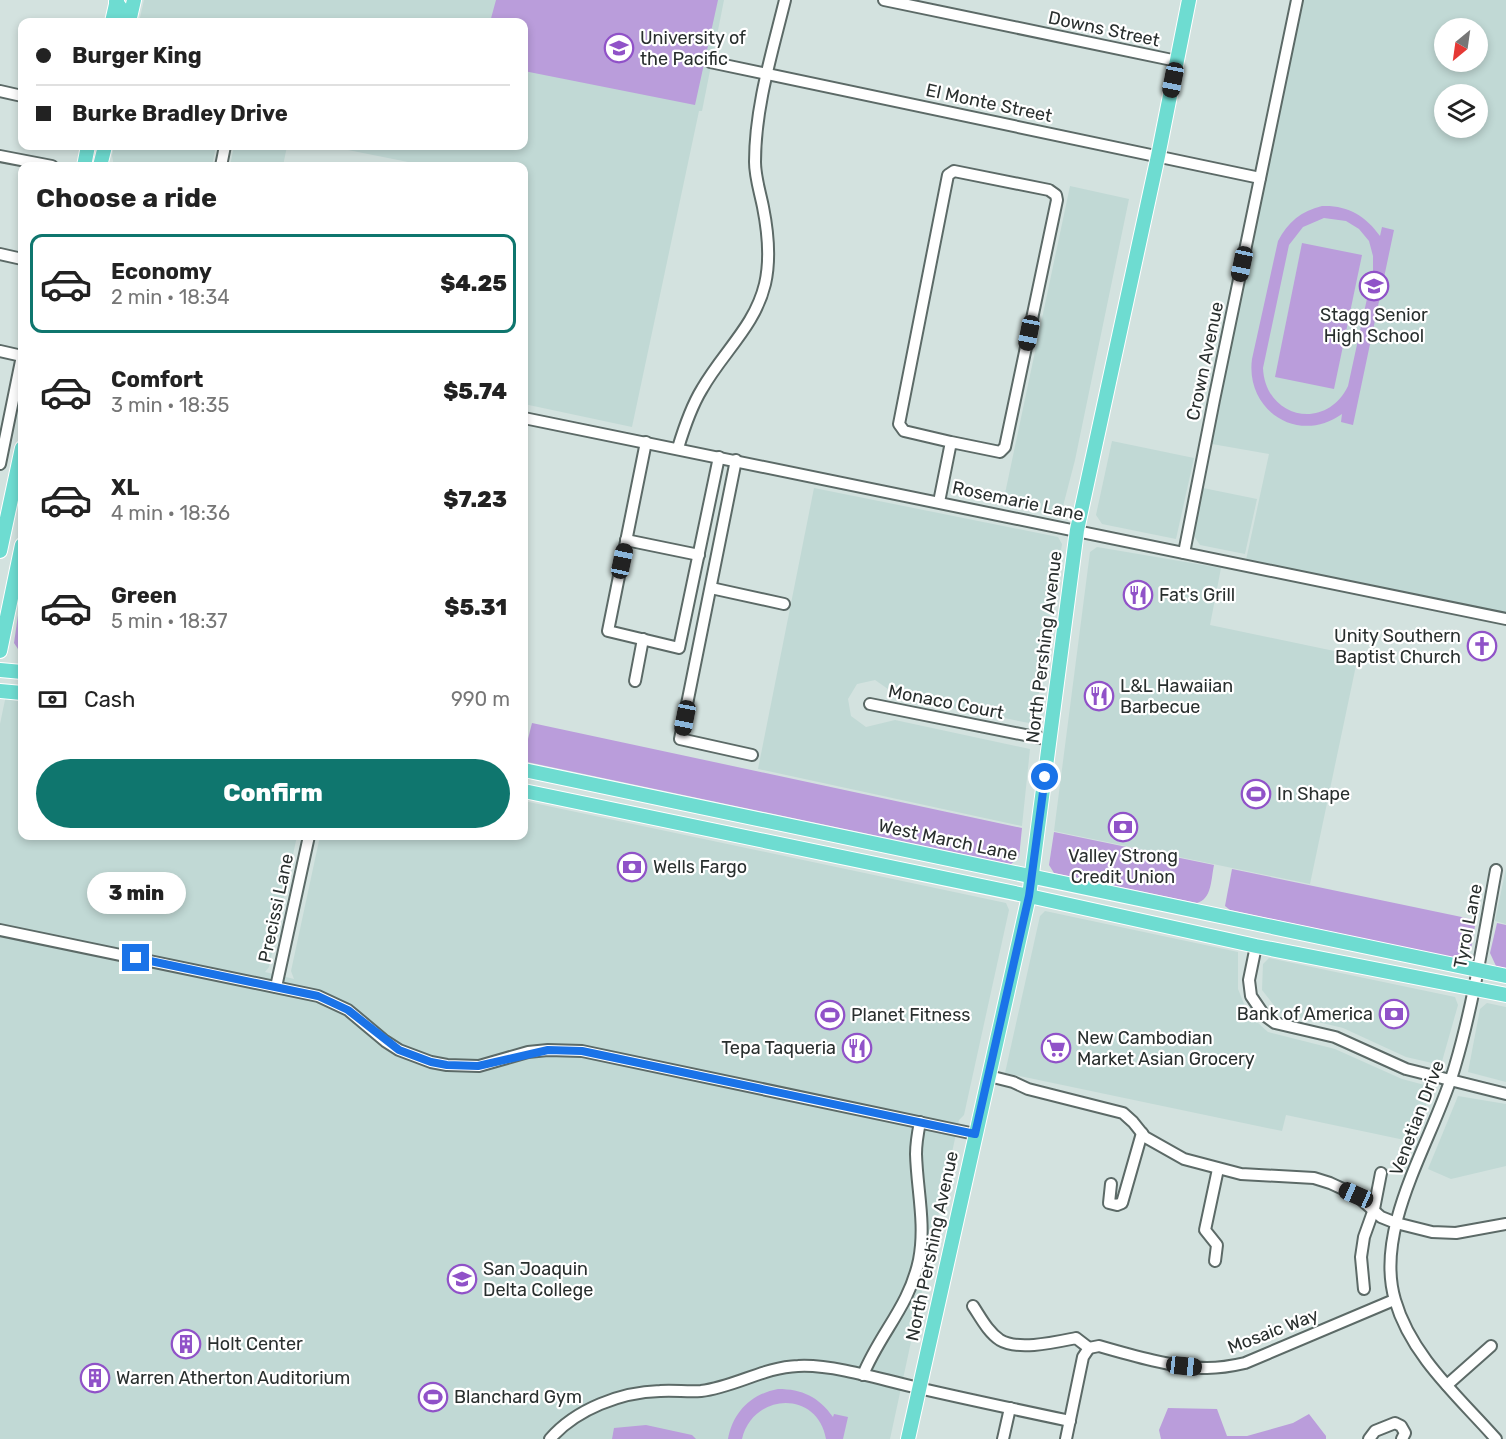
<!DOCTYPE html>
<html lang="en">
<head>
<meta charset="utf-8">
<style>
	:root { --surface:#fff; --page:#f6f6f6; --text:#222; --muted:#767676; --line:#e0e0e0; --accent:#0f766e }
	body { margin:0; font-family:Rubik,sans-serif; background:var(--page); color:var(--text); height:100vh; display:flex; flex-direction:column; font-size:22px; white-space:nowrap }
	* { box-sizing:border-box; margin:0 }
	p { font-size:20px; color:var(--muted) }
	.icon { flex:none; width:33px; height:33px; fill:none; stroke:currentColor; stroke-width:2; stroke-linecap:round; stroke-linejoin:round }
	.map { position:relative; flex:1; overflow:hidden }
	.drawer { position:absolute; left:18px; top:162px; width:510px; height:678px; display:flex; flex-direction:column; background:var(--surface); border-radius:12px; box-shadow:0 3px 9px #0003 }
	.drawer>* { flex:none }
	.banner { position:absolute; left:18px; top:18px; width:510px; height:132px; border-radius:12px; box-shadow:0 3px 9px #0003; display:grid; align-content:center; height:132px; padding:0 18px; background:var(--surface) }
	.needle { width:39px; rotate:209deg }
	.buttons { position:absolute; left:1434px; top:18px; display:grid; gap:12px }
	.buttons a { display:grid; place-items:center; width:54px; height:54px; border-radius:50%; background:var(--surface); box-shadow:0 3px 9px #0003; font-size:30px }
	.end { position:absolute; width:27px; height:27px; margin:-14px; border:8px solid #1a73e8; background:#fff; box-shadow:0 0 0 3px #fff }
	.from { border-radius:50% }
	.bubble { position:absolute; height:42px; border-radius:21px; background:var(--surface); box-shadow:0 3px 9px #0003; font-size:20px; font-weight:800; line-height:42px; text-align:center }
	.car { position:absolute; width:18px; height:36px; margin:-18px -9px; border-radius:8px; box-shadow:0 0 4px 2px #0007; background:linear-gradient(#222 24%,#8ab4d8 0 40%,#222 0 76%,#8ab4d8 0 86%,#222 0) }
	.banner b { display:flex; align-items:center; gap:21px; height:57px; font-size:22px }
	.banner b+b { border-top:2px solid var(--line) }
	.banner i { width:15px; height:15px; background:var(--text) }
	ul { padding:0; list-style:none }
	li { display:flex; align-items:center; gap:18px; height:99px; margin:0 12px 9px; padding:0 6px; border:3px solid transparent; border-radius:12px }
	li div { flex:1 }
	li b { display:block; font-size:22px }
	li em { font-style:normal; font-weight:800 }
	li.on { border-color:var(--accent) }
	li>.icon { width:54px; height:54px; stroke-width:1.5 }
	h2 { padding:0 18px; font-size:27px; line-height:72px }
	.pay { display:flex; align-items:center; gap:15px; height:66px; padding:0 18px; font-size:22px }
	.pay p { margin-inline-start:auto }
	.action { display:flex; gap:12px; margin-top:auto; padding:12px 18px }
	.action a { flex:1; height:69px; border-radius:36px; background:var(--accent); color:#fff; font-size:24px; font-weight:800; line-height:69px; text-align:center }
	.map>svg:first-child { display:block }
	.built { fill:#c1d9d5; fill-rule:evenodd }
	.green { fill:#ba9ddb; fill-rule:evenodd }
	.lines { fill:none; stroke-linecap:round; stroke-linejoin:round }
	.minor-casing { stroke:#5c6a67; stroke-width:14 }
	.major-casing { stroke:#fff; stroke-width:16 }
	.minor { stroke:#fff; stroke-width:10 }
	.major { stroke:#6edcd1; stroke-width:14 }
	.route { stroke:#1a73e8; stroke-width:8 }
	.labels { text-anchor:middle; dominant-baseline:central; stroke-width:4.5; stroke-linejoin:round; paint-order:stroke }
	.street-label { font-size:18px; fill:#292f2e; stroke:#fff }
	.poi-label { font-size:18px; fill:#292f2e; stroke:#fff; text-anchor:start }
</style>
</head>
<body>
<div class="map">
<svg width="1506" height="1439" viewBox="0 0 1506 1439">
	<rect width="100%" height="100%" fill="#d3e2df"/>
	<!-- built -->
	<g class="built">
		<path d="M144,0H724L702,111H699L632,427L524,404V166H428L328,146H524V22H139Z"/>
		<path d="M1304,0H1506V616L1246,560L1269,454L1212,444L1264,176ZM1444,28H1478V62H1444ZM1444,94H1478V128H1444Z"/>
		<path d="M114,146H216L212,166H114L112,156Z"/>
		<path d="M234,146H287L283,166H230Z"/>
		<path d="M1070,186L1129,199L1075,460L1061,514L1003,503Z"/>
		<path d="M1112,441L1194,458L1176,539L1102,524L1096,515Z"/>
		<path d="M814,488L1058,537L1062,544L1034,724L901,698L875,680L857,684L848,699L851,716L866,727L895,720L1030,749L1022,826L758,769Z"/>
		<path d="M1203,488L1257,499L1245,554L1200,545L1194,536Z"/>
		<path d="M1097,547L1221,568L1210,625L1358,656L1310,884L1054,831L1090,552Z"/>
		<path d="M6,695L22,698V836H297L269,967L265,972L294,979L291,971L320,836H524V801L1006,903L1009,910L964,1115L959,1120L890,1439H0V724Z"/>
		<path d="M1506,868V924L1495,921Z"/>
		<path d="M1045,911L1238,952V989L1248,1014L1268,1032L1335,1049L1402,1079L1432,1087L1414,1142L1286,1115L1282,1131L1005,1073L1040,916Z"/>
		<path d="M1269,958L1455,997L1458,1005L1441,1065L1406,1057L1343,1028L1280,1013L1262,990L1263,964Z"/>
		<path d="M1487,1003L1506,1007V1082L1468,1072L1480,1009Z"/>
		<path d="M1458,1096L1506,1104V1166L1451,1179L1428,1169Z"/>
	</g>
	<!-- green -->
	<g class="green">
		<path d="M496,0H718L695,105L524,71V22H490Z"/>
		<path d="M1322,206C1347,205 1365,215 1380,236L1382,227L1394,230L1353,425L1341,422L1342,414C1299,445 1245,411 1252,359L1278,241C1288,222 1301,211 1322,206ZM1324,218L1346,221L1359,229L1369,241L1373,256V271L1348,386C1326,432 1265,418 1263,368L1289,245L1303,227Z"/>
		<path d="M1302,243L1362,255L1334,389L1275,377Z"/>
		<path d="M18,615L22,616V655L14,643Z"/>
		<path d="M532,723L1022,828L1019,857L1011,864L527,762L524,755Z"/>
		<path d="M1054,832L1214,865C1211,879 1212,899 1197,903L1054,873L1049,865Z"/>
		<path d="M1232,869L1476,920L1471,949L1464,959H1459L1230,910L1225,906Z"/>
		<path d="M1497,923L1506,925V968L1496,966L1490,953Z"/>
		<path d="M778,1389C802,1389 819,1397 833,1417L834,1414L848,1417L843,1439H826C818,1390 753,1392 742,1439H728C733,1412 751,1394 778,1389Z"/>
		<path d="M1168,1408L1217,1409L1227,1436H1247L1293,1423L1309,1414L1326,1436V1439H1161L1159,1430Z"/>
		<path d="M646,1425L692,1435L696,1439H612L614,1428Z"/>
	</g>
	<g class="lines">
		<!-- minor casing -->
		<g class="minor-casing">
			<g id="minor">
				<path d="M884,0L1177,61"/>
				<path d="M710,62L1260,178"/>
				<path d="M0,91L22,96"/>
				<path d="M0,156L52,166"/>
				<path d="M221,166L225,146"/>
				<path d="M0,254L22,259"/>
				<path d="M0,351L22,356"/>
				<path d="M524,418L1506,619"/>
				<path d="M646,442L608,631L679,648L719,457"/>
				<path d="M678,448C684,428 691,407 702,389C723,352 755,326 765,284C771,258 768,232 763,207C760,192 755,177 755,162C755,107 772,53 785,0"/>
				<path d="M736,460L680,739L752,755"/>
				<path d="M0,464L22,356"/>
				<path d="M939,502L951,442L1000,452L1005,447L1057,200L1056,195L1049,190L954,171L948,175L899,424L904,431L951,442"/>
				<path d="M626,540L699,555"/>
				<path d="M1184,553L1214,400L1297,0"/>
				<path d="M711,588L784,604"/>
				<path d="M635,681L643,639"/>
				<path d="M870,704L1050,740"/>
				<path d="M1496,870C1484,935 1474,1002 1455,1066C1435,1137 1373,1226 1395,1300C1411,1356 1459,1397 1496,1439"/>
				<path d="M0,930L318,996L348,1010L385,1041L399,1050L431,1062L447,1065L479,1066L528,1052L548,1050L582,1051L975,1134"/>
				<path d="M1256,946L1249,980L1251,996L1264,1015L1275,1023L1335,1037L1406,1069L1506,1094"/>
				<path d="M276,987L309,836"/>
				<path d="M989,1076L1013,1082L1028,1089L1123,1113L1133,1122L1145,1137L1184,1159L1241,1174L1314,1178L1330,1183L1356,1195L1381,1217L1396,1223L1432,1232L1456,1233L1506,1224"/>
				<path d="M1111,1184L1109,1203L1117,1205L1122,1203L1142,1133"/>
				<path d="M1215,1261L1217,1245L1205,1230L1218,1169"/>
				<path d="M1364,1289L1361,1257L1364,1237L1374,1209L1381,1173"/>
				<path d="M973,1306C981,1318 988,1332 1000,1340C1018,1351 1056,1342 1076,1338L1089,1348"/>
				<path d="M1089,1348L1099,1346C1130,1355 1175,1368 1207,1368C1220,1368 1232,1366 1245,1363L1394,1300"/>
				<path d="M863,1375C880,1333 909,1307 919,1260C926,1224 917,1190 916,1154C916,1143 918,1132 920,1122"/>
				<path d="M1447,1385L1491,1346"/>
				<path d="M550,1439C576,1409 621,1392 660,1391C674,1390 688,1392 701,1391C735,1387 764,1367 798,1366C831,1364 881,1379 914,1387C966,1399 1018,1410 1070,1421"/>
				<path d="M1003,1439L1010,1408"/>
				<path d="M1066,1439L1083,1357L1089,1348"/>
				<path d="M1369,1439L1375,1431L1395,1423L1401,1426L1405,1433L1402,1439"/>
			</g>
		</g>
		<!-- major casing -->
		<g class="major-casing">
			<g id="major">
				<path d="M116,2L125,14L126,22"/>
				<path d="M112,22L117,0"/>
				<path d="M129,22L134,0"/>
				<path d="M84,166L88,146"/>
				<path d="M100,166L105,146"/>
				<path d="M0,551L22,448"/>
				<path d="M0,651L22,545"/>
				<path d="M0,670L22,672"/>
				<path d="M0,691L22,693"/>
				<path d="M524,770L1506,976"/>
				<path d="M524,791L1029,896L1256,946L1506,995"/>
				<path d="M908,1439L1029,896L1077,530L1158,156L1189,0"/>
			</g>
		</g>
		<!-- minor -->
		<use href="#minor" class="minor"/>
		<!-- major -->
		<use href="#major" class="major"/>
	</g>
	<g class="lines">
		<!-- route -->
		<path class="route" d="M136,958L318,996L348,1010L399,1050L431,1062L447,1065L478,1066L548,1050L582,1051L975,1134L1029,896L1045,777"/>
	</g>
	<!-- icons -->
	<defs>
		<g id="university-ring" transform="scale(1.5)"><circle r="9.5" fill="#fff" stroke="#9052c8" stroke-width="1.5"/><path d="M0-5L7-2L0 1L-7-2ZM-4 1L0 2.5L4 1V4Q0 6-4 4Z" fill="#9052c8"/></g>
		<g id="school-ring" transform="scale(1.5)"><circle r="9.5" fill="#fff" stroke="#9052c8" stroke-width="1.5"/><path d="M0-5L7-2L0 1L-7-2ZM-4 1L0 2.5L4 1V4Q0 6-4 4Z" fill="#9052c8"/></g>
		<g id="restaurant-ring" transform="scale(1.5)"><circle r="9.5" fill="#fff" stroke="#9052c8" stroke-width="1.5"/><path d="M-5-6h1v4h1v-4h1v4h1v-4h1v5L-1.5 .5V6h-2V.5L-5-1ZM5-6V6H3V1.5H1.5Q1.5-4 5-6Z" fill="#9052c8"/></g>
		<g id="church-ring" transform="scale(1.5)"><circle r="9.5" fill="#fff" stroke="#9052c8" stroke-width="1.5"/><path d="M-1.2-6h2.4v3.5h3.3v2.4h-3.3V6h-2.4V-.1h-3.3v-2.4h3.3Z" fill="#9052c8"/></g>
		<g id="stadium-ring" transform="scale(1.5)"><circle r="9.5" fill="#fff" stroke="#9052c8" stroke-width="1.5"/><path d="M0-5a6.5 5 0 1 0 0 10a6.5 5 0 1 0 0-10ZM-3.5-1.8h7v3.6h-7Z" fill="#9052c8"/></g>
		<g id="bank-ring" transform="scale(1.5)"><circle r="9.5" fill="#fff" stroke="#9052c8" stroke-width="1.5"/><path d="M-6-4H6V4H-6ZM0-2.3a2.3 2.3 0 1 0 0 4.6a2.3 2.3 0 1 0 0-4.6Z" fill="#9052c8"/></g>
		<g id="supermarket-ring" transform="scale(1.5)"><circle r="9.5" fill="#fff" stroke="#9052c8" stroke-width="1.5"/><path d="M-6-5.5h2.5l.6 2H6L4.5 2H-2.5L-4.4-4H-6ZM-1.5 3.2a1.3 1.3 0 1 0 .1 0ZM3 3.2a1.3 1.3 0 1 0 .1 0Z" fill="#9052c8"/></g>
		<g id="building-ring" transform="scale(1.5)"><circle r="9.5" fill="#fff" stroke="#9052c8" stroke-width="1.5"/><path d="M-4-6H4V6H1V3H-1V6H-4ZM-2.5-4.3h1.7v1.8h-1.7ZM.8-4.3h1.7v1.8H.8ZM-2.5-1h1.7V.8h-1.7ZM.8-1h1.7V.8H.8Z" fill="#9052c8"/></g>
	</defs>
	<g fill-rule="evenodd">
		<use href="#university-ring" x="619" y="48"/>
		<use href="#school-ring" x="1374" y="286"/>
		<use href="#restaurant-ring" x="1138" y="595"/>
		<use href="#church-ring" x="1482" y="646"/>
		<use href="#restaurant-ring" x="1099" y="696"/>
		<use href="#stadium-ring" x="1256" y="794"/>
		<use href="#bank-ring" x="1123" y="827"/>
		<use href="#bank-ring" x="632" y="867"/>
		<use href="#bank-ring" x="1394" y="1014"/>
		<use href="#stadium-ring" x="830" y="1015"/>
		<use href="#restaurant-ring" x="857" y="1048"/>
		<use href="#supermarket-ring" x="1056" y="1048"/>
		<use href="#university-ring" x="462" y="1279"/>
		<use href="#building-ring" x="186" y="1344"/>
		<use href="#building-ring" x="95" y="1378"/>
		<use href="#stadium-ring" x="433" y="1397"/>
	</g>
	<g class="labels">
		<!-- street labels -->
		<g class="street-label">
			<text transform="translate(1104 29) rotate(12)">Downs Street</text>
			<text transform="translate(989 103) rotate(12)">El Monte Street</text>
			<text transform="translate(1205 361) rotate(-78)">Crown Avenue</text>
			<text transform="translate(1018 501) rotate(12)">Rosemarie Lane</text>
			<text transform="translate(1044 647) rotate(-83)">North Pershing Avenue</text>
			<text transform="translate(946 702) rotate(11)">Monaco Court</text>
			<text transform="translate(948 840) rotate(12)">West March Lane</text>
			<text transform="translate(276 908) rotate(-78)">Precissi Lane</text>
			<text transform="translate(1468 926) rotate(-79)">Tyrol Lane</text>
			<text transform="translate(1417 1118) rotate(-69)">Venetian Drive</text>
			<text transform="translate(932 1246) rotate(-78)">North Pershing Avenue</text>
			<text transform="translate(1273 1331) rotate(-21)">Mosaic Way</text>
		</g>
		<!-- poi labels -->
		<g class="poi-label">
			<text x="640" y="38">University of<tspan x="640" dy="21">the Pacific</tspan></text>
			<text x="1374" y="315" text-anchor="middle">Stagg Senior<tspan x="1374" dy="21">High School</tspan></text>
			<text x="1159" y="595">Fat's Grill</text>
			<text x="1461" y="636" text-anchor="end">Unity Southern<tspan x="1461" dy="21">Baptist Church</tspan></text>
			<text x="1120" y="686">L&amp;L Hawaiian<tspan x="1120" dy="21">Barbecue</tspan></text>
			<text x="1277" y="794">In Shape</text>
			<text x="1123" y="856" text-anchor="middle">Valley Strong<tspan x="1123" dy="21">Credit Union</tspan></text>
			<text x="653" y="867">Wells Fargo</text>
			<text x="1373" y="1014" text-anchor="end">Bank of America</text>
			<text x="851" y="1015">Planet Fitness</text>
			<text x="1077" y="1038">New Cambodian<tspan x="1077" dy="21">Market Asian Grocery</tspan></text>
			<text x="836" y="1048" text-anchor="end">Tepa Taqueria</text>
			<text x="483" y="1269">San Joaquin<tspan x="483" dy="21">Delta College</tspan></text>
			<text x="207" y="1344">Holt Center</text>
			<text x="116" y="1378">Warren Atherton Auditorium</text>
			<text x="454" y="1397">Blanchard Gym</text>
		</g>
	</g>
</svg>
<div class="buttons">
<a><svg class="needle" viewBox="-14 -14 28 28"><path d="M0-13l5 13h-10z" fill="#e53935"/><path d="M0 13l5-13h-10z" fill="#767676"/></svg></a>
<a><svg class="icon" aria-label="layers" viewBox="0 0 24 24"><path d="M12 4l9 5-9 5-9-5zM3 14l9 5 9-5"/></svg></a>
</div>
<i class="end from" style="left:1045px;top:777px"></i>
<i class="end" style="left:136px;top:958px"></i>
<div class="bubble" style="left:87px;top:872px;width:99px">3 min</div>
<i class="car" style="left:1173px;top:80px;rotate:191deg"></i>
<i class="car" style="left:1242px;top:264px;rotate:192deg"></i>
<i class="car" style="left:1029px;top:333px;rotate:191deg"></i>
<i class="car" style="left:622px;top:561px;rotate:12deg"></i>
<i class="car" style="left:685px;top:718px;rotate:191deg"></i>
<i class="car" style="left:1356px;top:1195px;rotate:294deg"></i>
<i class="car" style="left:1184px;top:1366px;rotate:96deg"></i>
<div class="banner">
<b><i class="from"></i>Burger King</b>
<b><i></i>Burke Bradley Drive</b>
</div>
<section class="drawer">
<h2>Choose a ride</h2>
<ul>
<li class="on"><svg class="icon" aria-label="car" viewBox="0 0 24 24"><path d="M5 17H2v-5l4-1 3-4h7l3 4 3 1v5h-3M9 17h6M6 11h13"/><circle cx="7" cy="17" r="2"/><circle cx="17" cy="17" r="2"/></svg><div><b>Economy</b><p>2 min · 18:34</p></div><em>$4.25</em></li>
<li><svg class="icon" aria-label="car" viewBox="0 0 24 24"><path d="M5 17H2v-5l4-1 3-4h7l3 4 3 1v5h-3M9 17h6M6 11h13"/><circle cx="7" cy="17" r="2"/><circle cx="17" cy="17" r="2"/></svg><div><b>Comfort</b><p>3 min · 18:35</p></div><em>$5.74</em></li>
<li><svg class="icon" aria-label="car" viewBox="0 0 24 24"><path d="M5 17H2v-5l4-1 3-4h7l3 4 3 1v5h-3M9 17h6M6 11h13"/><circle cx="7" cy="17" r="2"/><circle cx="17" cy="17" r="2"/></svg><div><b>XL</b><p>4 min · 18:36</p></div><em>$7.23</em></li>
<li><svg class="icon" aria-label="car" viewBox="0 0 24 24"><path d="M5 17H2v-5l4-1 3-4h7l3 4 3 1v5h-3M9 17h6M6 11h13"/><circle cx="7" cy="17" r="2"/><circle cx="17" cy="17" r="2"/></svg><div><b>Green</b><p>5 min · 18:37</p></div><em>$5.31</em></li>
</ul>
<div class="pay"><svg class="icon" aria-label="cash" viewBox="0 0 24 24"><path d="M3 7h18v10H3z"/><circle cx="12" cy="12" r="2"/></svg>Cash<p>990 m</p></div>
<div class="action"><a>Confirm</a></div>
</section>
</div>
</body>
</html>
